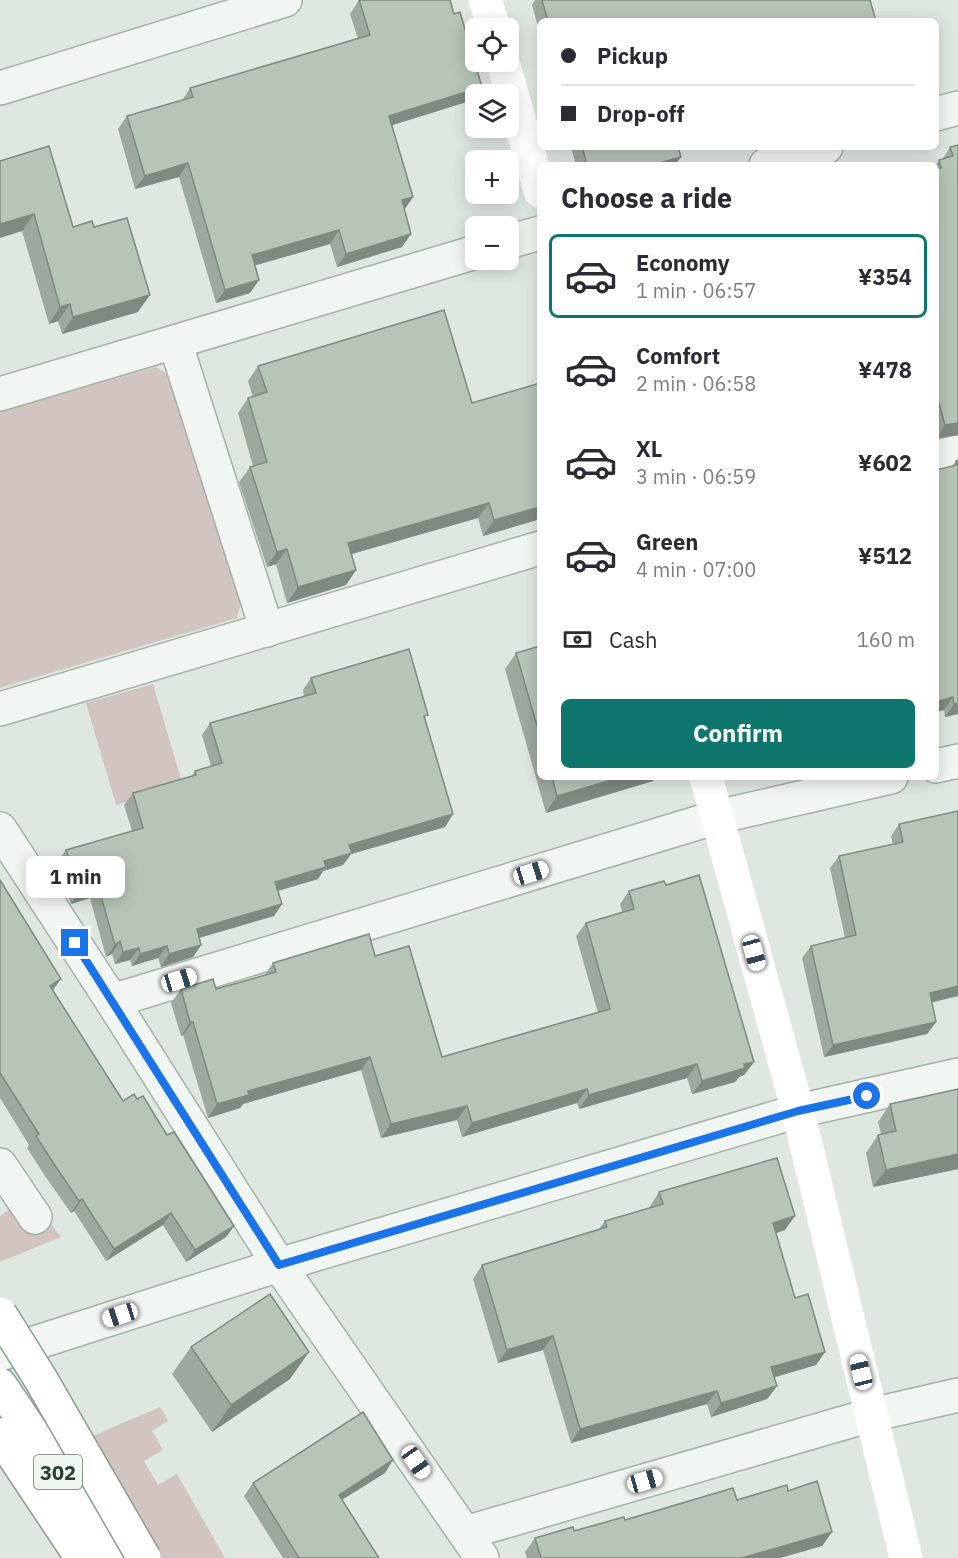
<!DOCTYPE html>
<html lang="en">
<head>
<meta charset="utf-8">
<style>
	:root { --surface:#fff; --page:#f7f7f7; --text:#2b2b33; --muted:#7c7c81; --line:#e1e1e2; --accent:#0f766e }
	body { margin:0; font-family:"IBM Plex Sans",sans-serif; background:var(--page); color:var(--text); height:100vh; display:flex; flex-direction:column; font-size:22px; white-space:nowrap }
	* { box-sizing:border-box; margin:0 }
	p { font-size:20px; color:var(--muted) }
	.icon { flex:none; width:33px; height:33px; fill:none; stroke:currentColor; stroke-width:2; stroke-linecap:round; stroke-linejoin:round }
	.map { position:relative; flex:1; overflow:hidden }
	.panel { position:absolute; left:537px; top:162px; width:402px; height:618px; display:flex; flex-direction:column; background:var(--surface); border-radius:9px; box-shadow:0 3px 15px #0003 }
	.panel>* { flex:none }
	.banner { position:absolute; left:537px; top:18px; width:402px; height:132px; border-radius:9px; box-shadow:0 3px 15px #0003; display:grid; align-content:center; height:132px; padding:0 24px; background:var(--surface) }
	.buttons { position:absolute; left:465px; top:18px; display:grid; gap:12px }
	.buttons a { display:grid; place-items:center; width:54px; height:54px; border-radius:9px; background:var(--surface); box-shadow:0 3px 15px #0003; font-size:30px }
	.end { position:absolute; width:27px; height:27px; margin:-14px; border:8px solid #1a73e8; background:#fff; box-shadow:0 0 0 3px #fff }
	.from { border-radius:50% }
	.bubble { position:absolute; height:42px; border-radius:9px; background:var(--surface); box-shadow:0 3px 15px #0003; font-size:20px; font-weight:700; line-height:42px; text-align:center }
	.car { position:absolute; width:18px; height:36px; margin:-18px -9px; border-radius:8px; box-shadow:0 0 4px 2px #0007; background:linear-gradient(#fff 24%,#345 0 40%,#fff 0 76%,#345 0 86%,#fff 0) }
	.banner b { display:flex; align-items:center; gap:21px; height:57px; font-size:22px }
	.banner b+b { border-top:2px solid var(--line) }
	.banner i { width:15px; height:15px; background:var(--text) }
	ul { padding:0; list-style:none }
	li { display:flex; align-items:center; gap:18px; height:84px; margin:0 12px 9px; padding:0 12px; border:3px solid transparent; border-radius:9px }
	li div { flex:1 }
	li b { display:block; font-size:22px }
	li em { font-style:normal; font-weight:700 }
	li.on { border-color:var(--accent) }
	li>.icon { width:54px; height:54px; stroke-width:1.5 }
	h2 { padding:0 24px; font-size:27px; line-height:72px }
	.pay { display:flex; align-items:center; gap:15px; height:66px; padding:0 24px; font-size:22px }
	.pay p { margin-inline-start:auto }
	.action { display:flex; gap:12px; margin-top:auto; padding:12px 24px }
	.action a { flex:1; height:69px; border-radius:9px; background:var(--accent); color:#fff; font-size:24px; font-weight:700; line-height:69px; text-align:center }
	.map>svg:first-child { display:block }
	.green { fill:#d2c4c0 }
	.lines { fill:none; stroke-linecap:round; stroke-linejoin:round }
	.street-casing { stroke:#a4b2a6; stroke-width:36 }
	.highway-casing { stroke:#869f89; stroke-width:36 }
	.street { stroke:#f2f6f2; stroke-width:33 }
	.secondary { stroke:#fff; stroke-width:33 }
	.highway { stroke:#fff; stroke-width:33 }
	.highway-bridge-casing { stroke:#869f89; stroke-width:36; stroke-linecap:butt }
	.highway-bridge { stroke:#fff; stroke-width:33 }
	.wall { fill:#9da99e }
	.shaded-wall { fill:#7f8a81 }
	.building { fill:#b6c5b8; stroke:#7f8a81; stroke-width:1.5 }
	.route { stroke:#1a73e8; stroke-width:8 }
	.labels { text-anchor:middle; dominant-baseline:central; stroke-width:6; stroke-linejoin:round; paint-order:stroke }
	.shield { fill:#eef6ef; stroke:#637666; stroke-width:1.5 }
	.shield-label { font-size:20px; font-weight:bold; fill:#283f2b }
</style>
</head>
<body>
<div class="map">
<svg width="958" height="1558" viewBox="0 0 958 1558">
	<rect width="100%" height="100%" fill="#dfe8e0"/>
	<!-- green -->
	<g class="green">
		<path d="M156,367L173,378L241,603L237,618L0,688V412Z"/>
		<path d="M153,684L193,820L147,796L116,805L86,703Z"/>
		<path d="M15,1206L47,1219L61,1237L0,1262V1216Z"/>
		<path d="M160,1407L168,1421L152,1431L163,1450L144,1461L158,1485L177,1474L225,1558H137L65,1448Z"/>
	</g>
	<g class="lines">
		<!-- street casing -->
		<g class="street-casing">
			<g id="street">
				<path d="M0,88L285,0"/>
				<path d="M936,114L958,108"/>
				<path d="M766,165L826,147"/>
				<path d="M508,242L540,233"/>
				<path d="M175,342L267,630"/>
				<path d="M0,394L476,252"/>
				<path d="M936,457L958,452"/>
				<path d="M0,709L540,548"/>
				<path d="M936,766L958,761"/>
				<path d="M0,829L112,1001L279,1265L482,1558"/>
				<path d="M112,1001L717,817L891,777"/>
				<path d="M0,1165L35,1217"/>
				<path d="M0,1354L279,1265L798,1111L958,1075"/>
				<path d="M465,1533L871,1415L958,1395"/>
			</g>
		</g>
		<!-- highway casing -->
		<g class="highway-casing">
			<g id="highway">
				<path d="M0,1385L116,1558"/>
				<path d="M0,1435L82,1558"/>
			</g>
		</g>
		<!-- street -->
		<use href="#street" class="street"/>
		<!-- secondary -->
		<g class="secondary">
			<path d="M485,0L494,28"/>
			<path d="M503,62L540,191"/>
			<path d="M706,777L798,1111L906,1558"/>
		</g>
		<!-- highway -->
		<use href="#highway" class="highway"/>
		<!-- highway-bridge casing -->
		<g class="highway-bridge-casing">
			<path id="highway-bridge" d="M0,1314L40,1378L144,1558"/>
		</g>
		<!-- highway-bridge -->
		<use href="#highway-bridge" class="highway-bridge"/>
	</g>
	<!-- wall -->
	<g class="wall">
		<path d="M359,0L454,14L482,87L477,94H476L473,100L392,125L413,197L404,210L402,247L337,267L330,244L255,265L259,280L250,293L216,303L179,177L135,189L118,129L127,116L182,101L190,88L358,39L350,14Z"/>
		<path d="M535,0H870L876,21H540V34L532,5Z"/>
		<path d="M958,145V435L937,438L936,165L939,160H942L950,147Z"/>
		<path d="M571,147H678L681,157L675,165H576Z"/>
		<path d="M0,161L73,227H94L138,312L62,334L58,321L49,324L22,231Z"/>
		<path d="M258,366L472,403L540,519L483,536L478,518L352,554L356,570L346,585L287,603L276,564L267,567L239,482L250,467L253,466L238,413L248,398L253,397L248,381Z"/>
		<path d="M958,460V714L945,717L944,710L952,466L956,461Z"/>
		<path d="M540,646V777H655L653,781L546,813L505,669L516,653Z"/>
		<path d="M311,678L425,719L453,814L445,827L351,854L343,865L323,871L318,879L278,891L282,904L274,916L199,938L201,945L193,957L161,967L158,958L132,966L130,960L115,964L112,954L106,957L90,898L71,904L57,862L66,850L132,831L124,805L133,793L192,776L195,771L211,766L202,735L210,723L304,696L303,690Z"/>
		<path d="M958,811V996L932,1002L936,1022L927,1034L824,1057L802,958L811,946L845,938L830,868L839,856L893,844L891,836L899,824Z"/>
		<path d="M0,880L53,991L123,1101L137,1099L167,1135L234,1226L226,1237L186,1262L163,1225L106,1261L74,1211L71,1213L45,1176L27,1148L29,1145L0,1098Z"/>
		<path d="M666,885L754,1062L744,1075L739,1077L735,1082L692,1094L687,1078L579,1109L577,1103L462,1137L457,1120L381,1138L361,1070L243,1104L240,1108L208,1118L183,1035L181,1036L171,1003L181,989H216L264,976L273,963L375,956L442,1057L598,1013L576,936L586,923L622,912L620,904L629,891Z"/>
		<path d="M958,1089V1169L873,1187L866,1153L878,1135L881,1134L878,1122L890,1104Z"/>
		<path d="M659,1192L785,1230L776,1233L795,1298L825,1352L816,1365L774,1377L777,1386L767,1399L711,1417L707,1404L571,1443L543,1350L498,1363L473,1279L482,1265L598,1230L605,1221L650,1208V1206Z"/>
		<path d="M191,1347L290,1379L212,1432L172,1374Z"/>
		<path d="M385,1473L342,1500L379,1558H283L244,1496L253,1483Z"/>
		<path d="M788,1491L832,1532L822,1546L780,1558H527L525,1552L535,1538L574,1531L625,1520Z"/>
	</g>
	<!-- shaded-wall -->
	<g class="shaded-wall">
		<path d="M482,87L477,94H476L473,100L380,129L389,116Z"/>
		<path d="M681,157L675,165H652Z"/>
		<path d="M188,163L179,177L135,189L145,176Z"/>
		<path d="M413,197L404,210L402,200Z"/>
		<path d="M34,214L22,231L0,238V224Z"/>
		<path d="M339,230L330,244L243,269L252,255Z"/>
		<path d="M411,234L402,247L337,267L346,254Z"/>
		<path d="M259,280L250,293L216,303L225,290Z"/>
		<path d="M150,295L138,312L62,334L73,317Z"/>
		<path d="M70,304L58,321L49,324L60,307Z"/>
		<path d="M958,423V435L937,438L945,425Z"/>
		<path d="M489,503L478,518L337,558L348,543Z"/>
		<path d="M540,507V519L483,536L494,520Z"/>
		<path d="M287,549L276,564L267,567L277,552Z"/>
		<path d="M356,570L346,585L287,603L298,587Z"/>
		<path d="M953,697L944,710L936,712V702Z"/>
		<path d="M958,703V714L945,717L954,704Z"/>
		<path d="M622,777H655L653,781L546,813L557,796Z"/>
		<path d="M453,814L445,827L351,854L343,865L323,871L318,879L267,894L275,882L324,861L349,845Z"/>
		<path d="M98,886L90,898L71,904L80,892Z"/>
		<path d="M282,904L274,916L188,941L197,929Z"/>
		<path d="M120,941L112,954L106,957L115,945Z"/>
		<path d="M201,945L193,957L161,967L169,954Z"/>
		<path d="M167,946L158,958L132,966L140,954Z"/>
		<path d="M139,948L130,960L115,964L123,952Z"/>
		<path d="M61,979L53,990L50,986Z"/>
		<path d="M958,986V996L921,1005L930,993Z"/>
		<path d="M190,1022H193L183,1035L181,1036Z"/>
		<path d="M936,1022L927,1034L824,1057L833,1045Z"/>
		<path d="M370,1057L361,1070L243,1104L240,1108L208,1118L217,1104L248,1091Z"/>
		<path d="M754,1062L744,1075L739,1077L735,1082L692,1094L702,1081L744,1064Z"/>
		<path d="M697,1064L687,1078L579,1109L589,1095Z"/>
		<path d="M587,1089L577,1103L462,1137L472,1123Z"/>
		<path d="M467,1106L457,1120L381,1138L391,1124Z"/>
		<path d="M958,1154V1169L873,1187L886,1170Z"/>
		<path d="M82,1199L74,1211L71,1213L79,1201Z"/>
		<path d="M171,1213L163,1225L106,1261L114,1249Z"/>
		<path d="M795,1216L785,1230L764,1237L773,1223Z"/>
		<path d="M234,1226L226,1237L186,1262L195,1250Z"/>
		<path d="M553,1336L543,1350L498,1363L507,1350Z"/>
		<path d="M309,1352L290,1379L212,1432L231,1405Z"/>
		<path d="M825,1352L816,1365L762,1381L771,1367Z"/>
		<path d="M777,1386L767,1399L711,1417L721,1403Z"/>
		<path d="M717,1391L707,1404L571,1443L580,1429Z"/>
		<path d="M393,1460L385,1473L330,1507L339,1495Z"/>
		<path d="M832,1532L822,1546L780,1558H742Z"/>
	</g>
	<!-- building -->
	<g class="building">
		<path d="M359,0H450L454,14L460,12L482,87L389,116L413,197L402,200L411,234L346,254L339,230L252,255L259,280L225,290L188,163L145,176L127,116L193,97L190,88L370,35Z"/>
		<path d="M542,0H870L876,21H548Z"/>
		<path d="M958,145V423L945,425L936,392V169L941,168L939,160L953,156L950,147Z"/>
		<path d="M49,146L73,227L92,221L94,227L127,218L150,295L73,317L70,304L60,307L34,214L0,224V161Z"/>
		<path d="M582,147H678L681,157L652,165H587Z"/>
		<path d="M444,310L472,403L540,383V507L494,520L489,503L348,543L356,570L298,587L287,549L277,552L250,467L267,462L248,398L267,392L258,366Z"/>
		<path d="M958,460V703L954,704L953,697L936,702V470L957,465L956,461Z"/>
		<path d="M540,646V736L516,653Z"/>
		<path d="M409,649L428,715L424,716L453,814L349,845L352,853L324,861L326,867L275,882L282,904L197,929L201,945L169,954L167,946L140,954L139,948L123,952L120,941L115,945L98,886L80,892L66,850L143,828L133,793L196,775L195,771L222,763L210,723L316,693L311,678Z"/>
		<path d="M552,777H622L557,796Z"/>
		<path d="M958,811V986L930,993L936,1022L833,1045L811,946L856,935L839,856L903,842L899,824Z"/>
		<path d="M699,875L754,1062L744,1064L745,1068L702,1081L697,1064L589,1095L587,1089L472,1123L467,1106L391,1124L370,1057L248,1091L249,1095L217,1104L193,1022H190L181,989L213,979L216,989L276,972L273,963L369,934L375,956L409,946L442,1057L610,1009L586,923L634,909L629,891L664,881L666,885Z"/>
		<path d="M0,880L61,979L50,986L123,1101L134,1094L137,1099L143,1096L167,1135L174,1132L234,1226L195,1250L171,1213L114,1249L82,1199L79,1201L54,1164L36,1136L39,1134L0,1073Z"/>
		<path d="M958,1089V1154L886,1170L878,1135L896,1131L890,1104Z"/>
		<path d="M777,1158L795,1216L773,1223L795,1298L808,1294L825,1352L771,1367L777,1386L721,1403L717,1391L580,1429L553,1336L507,1350L482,1265L607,1227L605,1221L663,1204L659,1192Z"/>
		<path d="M270,1294L309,1352L231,1405L191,1347Z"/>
		<path d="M363,1412L393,1460L339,1495L379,1558H299L253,1483Z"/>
		<path d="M817,1481L832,1532L742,1558H541L535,1538L573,1527L574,1531L624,1517L625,1520L733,1488L737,1500L787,1485L788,1491Z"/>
	</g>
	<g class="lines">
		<!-- route -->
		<path class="route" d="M75,943L279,1265L798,1111L867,1096"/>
	</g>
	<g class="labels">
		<!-- shield labels -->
		<rect class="shield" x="34" y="1455" width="48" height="34" rx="4.5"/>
		<g class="shield-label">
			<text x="58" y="1472">302</text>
		</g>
	</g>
</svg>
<div class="buttons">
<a><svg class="icon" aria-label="locate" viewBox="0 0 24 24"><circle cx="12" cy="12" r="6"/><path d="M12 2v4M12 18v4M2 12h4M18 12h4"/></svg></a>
<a><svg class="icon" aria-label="layers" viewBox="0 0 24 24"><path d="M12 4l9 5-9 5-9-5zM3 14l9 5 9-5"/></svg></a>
<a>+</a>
<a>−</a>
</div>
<i class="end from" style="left:867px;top:1096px"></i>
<i class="end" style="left:75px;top:943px"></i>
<div class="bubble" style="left:26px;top:856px;width:99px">1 min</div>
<i class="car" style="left:531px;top:873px;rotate:73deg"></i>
<i class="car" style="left:754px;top:953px;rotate:165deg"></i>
<i class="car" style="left:179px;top:980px;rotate:73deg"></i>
<i class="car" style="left:120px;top:1315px;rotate:252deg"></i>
<i class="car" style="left:861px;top:1372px;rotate:346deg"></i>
<i class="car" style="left:416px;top:1462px;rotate:145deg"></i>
<i class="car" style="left:645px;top:1481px;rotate:74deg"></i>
<div class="banner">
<b><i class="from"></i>Pickup</b>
<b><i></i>Drop-off</b>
</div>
<section class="panel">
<h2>Choose a ride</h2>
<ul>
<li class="on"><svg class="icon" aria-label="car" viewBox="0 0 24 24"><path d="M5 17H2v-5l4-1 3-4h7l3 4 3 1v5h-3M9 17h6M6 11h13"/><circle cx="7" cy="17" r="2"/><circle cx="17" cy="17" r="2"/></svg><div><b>Economy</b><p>1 min · 06:57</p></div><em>¥354</em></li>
<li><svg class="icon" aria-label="car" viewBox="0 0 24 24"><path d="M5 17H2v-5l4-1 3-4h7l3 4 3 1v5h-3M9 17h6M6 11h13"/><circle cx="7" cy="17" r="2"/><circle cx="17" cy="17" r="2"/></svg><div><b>Comfort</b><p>2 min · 06:58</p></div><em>¥478</em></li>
<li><svg class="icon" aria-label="car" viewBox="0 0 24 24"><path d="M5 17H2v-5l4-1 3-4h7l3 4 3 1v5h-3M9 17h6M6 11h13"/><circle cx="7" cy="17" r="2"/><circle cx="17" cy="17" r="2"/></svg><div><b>XL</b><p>3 min · 06:59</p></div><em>¥602</em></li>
<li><svg class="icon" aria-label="car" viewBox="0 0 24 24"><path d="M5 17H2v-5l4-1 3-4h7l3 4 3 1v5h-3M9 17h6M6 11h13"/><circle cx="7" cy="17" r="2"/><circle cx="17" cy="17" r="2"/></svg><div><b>Green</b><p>4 min · 07:00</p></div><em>¥512</em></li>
</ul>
<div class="pay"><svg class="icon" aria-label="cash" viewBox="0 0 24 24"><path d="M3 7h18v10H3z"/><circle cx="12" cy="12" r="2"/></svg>Cash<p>160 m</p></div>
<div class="action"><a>Confirm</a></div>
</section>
</div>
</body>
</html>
